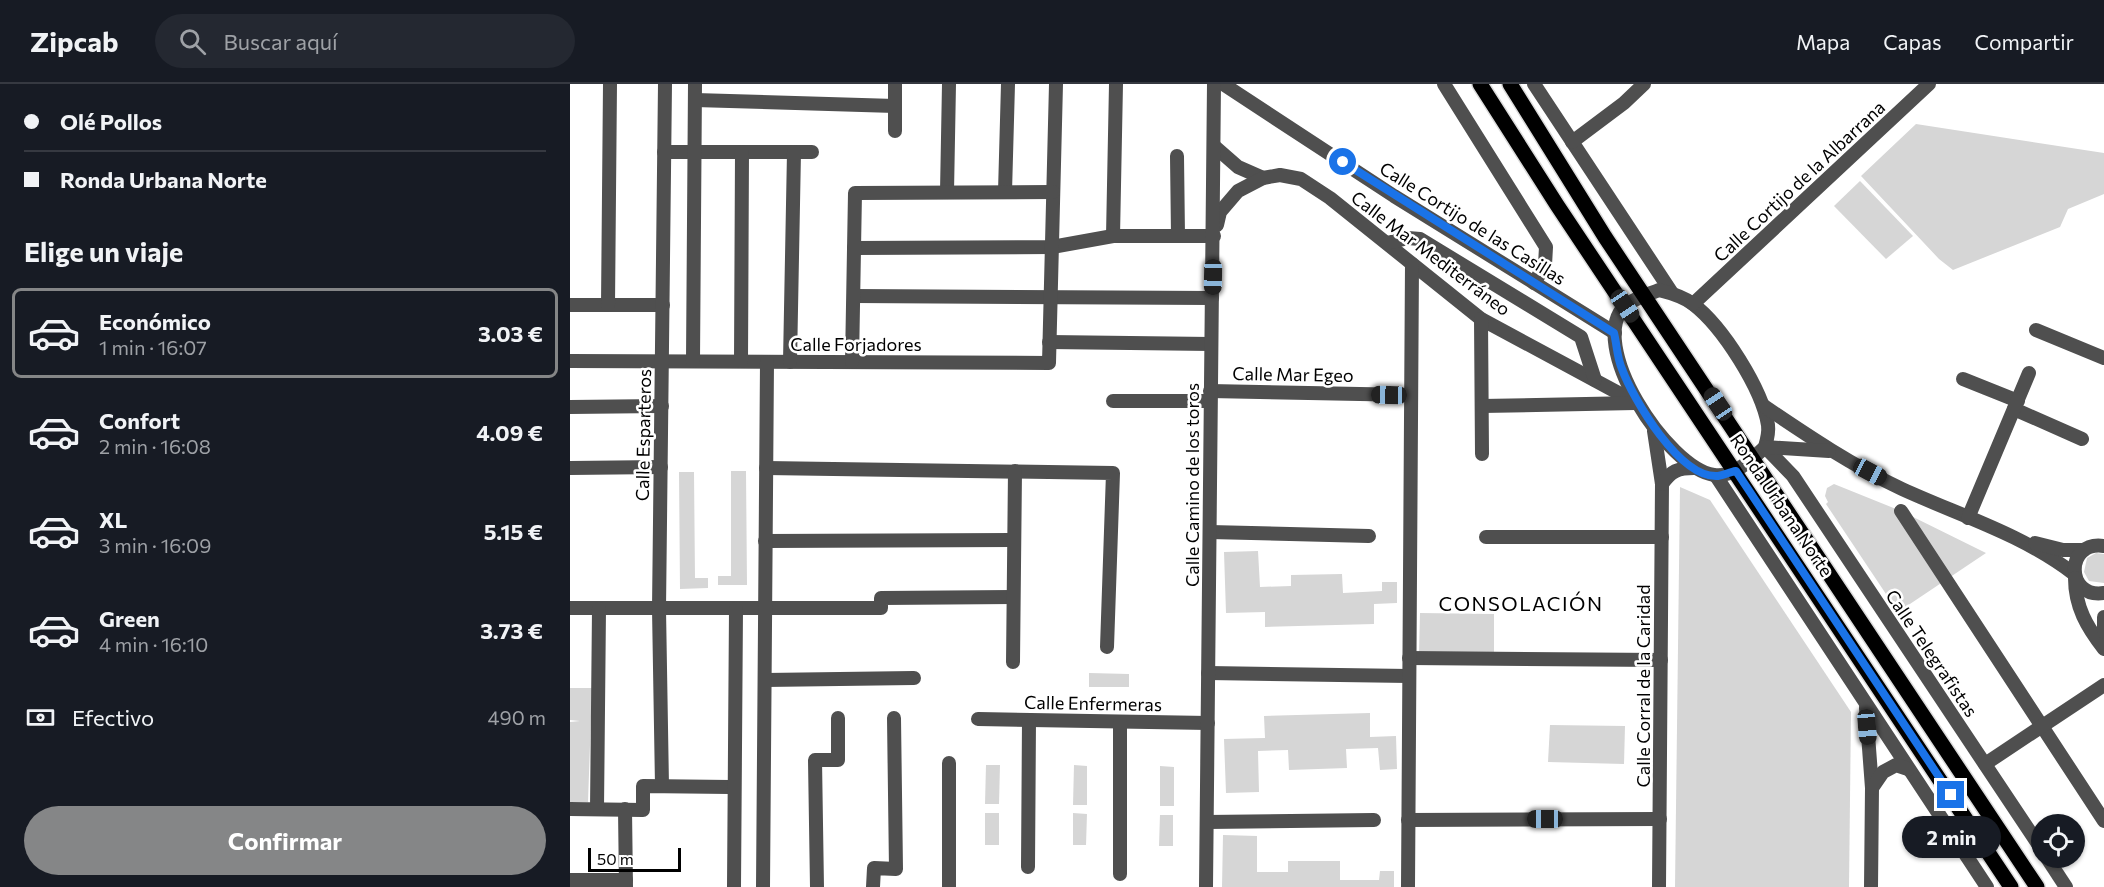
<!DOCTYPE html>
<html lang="es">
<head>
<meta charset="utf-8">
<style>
	:root { --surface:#171b24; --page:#242831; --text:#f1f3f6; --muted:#9ea1a6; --line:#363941; --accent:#858687 }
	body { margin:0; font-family:Commissioner,sans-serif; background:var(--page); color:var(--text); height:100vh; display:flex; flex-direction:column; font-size:22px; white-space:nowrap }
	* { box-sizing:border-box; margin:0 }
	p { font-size:20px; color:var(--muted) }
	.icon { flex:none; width:33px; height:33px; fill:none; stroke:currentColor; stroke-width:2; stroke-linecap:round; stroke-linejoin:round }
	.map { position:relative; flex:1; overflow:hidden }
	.panel { display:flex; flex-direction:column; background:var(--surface); width:570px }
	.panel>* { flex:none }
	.top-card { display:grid; align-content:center; height:132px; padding:0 24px; background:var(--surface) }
	.buttons { position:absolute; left:1461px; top:730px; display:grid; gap:12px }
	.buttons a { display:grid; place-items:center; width:54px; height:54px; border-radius:50%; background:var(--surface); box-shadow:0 2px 4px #0004; font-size:30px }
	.scale { position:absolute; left:18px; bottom:15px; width:93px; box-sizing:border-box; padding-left:6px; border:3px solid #000; border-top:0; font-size:16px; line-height:21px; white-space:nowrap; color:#000; -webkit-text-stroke:4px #fff; paint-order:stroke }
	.end { position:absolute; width:27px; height:27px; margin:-14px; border:8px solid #1a73e8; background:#fff; box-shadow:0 0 0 3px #fff }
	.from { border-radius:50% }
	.bubble { position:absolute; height:42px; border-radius:21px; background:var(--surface); box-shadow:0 2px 4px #0004; font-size:20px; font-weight:700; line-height:42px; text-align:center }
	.car { position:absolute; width:18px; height:36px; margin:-18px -9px; border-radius:8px; box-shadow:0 0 4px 2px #0007; background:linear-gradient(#222 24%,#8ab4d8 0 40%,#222 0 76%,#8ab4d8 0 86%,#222 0) }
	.top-card b { display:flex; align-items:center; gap:21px; height:57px; font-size:22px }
	.top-card b+b { border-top:2px solid var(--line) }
	.top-card i { width:15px; height:15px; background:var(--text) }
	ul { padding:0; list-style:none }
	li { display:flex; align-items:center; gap:18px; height:90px; margin:0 12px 9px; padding:0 12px; border:3px solid transparent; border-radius:9px }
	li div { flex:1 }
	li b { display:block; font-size:22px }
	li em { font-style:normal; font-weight:700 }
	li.active { border-color:var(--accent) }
	li>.icon { width:54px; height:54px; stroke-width:1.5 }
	h2 { padding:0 24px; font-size:27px; line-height:72px }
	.pay { display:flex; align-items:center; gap:15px; height:66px; padding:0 24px; font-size:22px }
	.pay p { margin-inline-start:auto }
	.primary-button { display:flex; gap:12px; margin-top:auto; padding:12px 24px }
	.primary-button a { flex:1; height:69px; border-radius:36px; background:var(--accent); color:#fff; font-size:24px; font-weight:700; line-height:69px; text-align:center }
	header { display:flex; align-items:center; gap:36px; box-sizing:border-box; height:84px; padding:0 30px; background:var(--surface); border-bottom:2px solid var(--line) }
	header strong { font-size:28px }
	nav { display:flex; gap:33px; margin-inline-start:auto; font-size:21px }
	.search { width:420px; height:54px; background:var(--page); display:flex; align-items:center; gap:15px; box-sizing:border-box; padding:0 21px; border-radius:33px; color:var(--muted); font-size:22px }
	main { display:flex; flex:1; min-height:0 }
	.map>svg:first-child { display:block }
	.green { fill:#d6d6d6 }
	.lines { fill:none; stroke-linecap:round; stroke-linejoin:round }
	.major-casing { stroke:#dbdbdb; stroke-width:18 }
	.minor { stroke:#4f4f4f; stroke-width:14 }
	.major { stroke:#000; stroke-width:15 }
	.route { stroke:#1a73e8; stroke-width:8 }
	.labels { text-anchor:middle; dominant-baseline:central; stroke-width:5; stroke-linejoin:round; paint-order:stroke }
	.street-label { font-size:18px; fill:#000; stroke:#fff }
	.neighbourhood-label { font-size:20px; letter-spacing:1.5px; fill:#000; stroke:#fff }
</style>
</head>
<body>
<header>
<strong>Zipcab</strong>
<div class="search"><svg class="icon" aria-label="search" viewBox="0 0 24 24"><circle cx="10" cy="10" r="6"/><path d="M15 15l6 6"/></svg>Buscar aquí</div>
<nav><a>Mapa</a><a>Capas</a><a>Compartir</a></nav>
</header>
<main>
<section class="panel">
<div class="top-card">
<b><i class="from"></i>Olé Pollos</b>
<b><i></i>Ronda Urbana Norte</b>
</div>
<h2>Elige un viaje</h2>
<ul>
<li class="active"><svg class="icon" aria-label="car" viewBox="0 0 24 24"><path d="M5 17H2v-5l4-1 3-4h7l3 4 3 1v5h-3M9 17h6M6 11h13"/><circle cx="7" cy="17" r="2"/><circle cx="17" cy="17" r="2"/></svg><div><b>Económico</b><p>1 min · 16:07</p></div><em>3.03 €</em></li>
<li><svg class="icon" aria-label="car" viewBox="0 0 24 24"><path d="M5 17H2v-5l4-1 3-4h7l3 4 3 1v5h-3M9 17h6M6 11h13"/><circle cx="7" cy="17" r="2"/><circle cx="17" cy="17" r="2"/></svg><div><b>Confort</b><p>2 min · 16:08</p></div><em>4.09 €</em></li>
<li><svg class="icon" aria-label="car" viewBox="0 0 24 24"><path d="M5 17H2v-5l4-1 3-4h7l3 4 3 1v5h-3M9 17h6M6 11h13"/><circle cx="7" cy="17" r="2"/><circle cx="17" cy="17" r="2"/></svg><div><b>XL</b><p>3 min · 16:09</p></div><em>5.15 €</em></li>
<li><svg class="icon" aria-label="car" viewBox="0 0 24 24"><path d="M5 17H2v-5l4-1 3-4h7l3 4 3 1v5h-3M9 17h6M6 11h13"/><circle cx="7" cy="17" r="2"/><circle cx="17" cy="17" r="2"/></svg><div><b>Green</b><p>4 min · 16:10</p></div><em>3.73 €</em></li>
</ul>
<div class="pay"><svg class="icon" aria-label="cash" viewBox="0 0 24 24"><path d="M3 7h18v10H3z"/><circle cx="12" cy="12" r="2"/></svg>Efectivo<p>490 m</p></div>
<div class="primary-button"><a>Confirmar</a></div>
</section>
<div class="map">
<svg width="1534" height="803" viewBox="0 0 1534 803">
	<rect width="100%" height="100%" fill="#fff"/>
	<!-- green -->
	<g class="green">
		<path d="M1346,40L1534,69V110L1498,125L1490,143L1383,186L1369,175L1291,92Z"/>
		<path d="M1290,97L1343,152L1316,175L1264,122Z"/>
		<path d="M161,387H176L177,501H148V492H161Z"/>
		<path d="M109,388H124L125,494H138V504L110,505Z"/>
		<path d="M1264,400L1331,427L1416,469L1328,528L1256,420L1258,418L1255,412L1257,404Z"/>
		<path d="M1110,403L1140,416L1281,628L1279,803H1105Z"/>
		<path d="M688,467L690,503L721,502V491L772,490L773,509L812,507V498H827V519L804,520V540L695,543V528L656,529L654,468Z"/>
		<path d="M1526,469L1534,470V499L1519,497L1514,488L1517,474Z"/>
		<path d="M850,529L924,530V570L849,569Z"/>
		<path d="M519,589L559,590V603H519Z"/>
		<path d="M0,604H22L18,718H0V638L10,637L0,636Z"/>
		<path d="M800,629V653L826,652L827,685L810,686L808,664L776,665L777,684L719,686L718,666L688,667L689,708L656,709L654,655L695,654L694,632Z"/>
		<path d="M980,641L1055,642L1054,680L978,678Z"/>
		<path d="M416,681H430L429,720H415Z"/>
		<path d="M504,681L517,682V721H503Z"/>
		<path d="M590,682L604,683V722H590Z"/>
		<rect x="415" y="729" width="14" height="32"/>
		<path d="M503,729L517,730L516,761H503Z"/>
		<path d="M590,731H603V762H589Z"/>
		<path d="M653,751L687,752V788H718V777H770V796H809L810,787H824V803H652Z"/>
	</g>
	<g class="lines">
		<!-- major casing -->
		<g class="major-casing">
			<g id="major">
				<path d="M910,0L987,121L1441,803"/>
				<path d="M940,0L1035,153L1467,803"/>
			</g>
		</g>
		<!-- minor -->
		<g class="minor">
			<path d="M653,0L824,112L1045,249"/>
			<path d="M874,0L976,163L975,181L964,199"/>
			<path d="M964,0L1102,209"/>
			<path d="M125,16L325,22"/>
			<path d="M325,47V0"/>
			<path d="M1002,58L1054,19L1074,0"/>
			<path d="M644,62L668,83L693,94"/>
			<path d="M94,68H242"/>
			<path d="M607,72L608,152"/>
			<path d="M377,108L379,0"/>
			<path d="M435,108L438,0"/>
			<path d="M647,141L650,128L668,107L693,94L710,91L731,95L760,114L911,235L1067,319"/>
			<path d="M543,152L546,0"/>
			<path d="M817,159L838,154L850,155L1011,253L1025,296"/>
			<path d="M284,164L482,163L543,152H644"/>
			<path d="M1089,206C1101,209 1114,213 1123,220C1153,243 1192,305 1198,341C1199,348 1197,356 1195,363C1182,375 1163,394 1144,391C1098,385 1014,258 1056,221C1065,214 1079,210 1089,206Z"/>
			<path d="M284,212L642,214"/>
			<path d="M1123,220L1359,0"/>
			<path d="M0,221H93"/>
			<path d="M38,221L40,0"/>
			<path d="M911,235L912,370"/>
			<path d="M1466,246L1534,274"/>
			<path d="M479,258L641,260"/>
			<path d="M0,277L479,279L486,0"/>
			<path d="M123,277L125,0"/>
			<path d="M171,277L172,68"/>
			<path d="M220,278L224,68"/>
			<path d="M282,278L285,109L483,108"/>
			<path d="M1393,295L1448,317"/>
			<path d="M640,307L841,311"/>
			<path d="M543,317H640"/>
			<path d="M912,322L1065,319"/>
			<path d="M1194,322C1238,352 1283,382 1332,405C1391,432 1452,450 1504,490"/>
			<path d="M0,323L92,322"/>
			<path d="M1444,325L1512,355"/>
			<path d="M1084,347L1092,400L1089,803"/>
			<path d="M1195,363L1223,392L1472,766"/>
			<path d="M1195,363L1259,367"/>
			<path d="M0,384L91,383"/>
			<path d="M196,384L543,389L537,563"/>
			<path d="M1146,392L1417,803"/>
			<path d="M1092,400C1101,387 1108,384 1124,384"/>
			<path d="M1331,427L1534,737"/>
			<path d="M1398,434L1459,289"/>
			<path d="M640,448L799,452"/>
			<path d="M916,453H1092"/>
			<path d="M195,457L443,456"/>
			<path d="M1465,459L1493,466H1514"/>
			<path d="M1534,462C1495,456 1495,515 1534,509"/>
			<path d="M1505,494C1505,523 1517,543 1534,565"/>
			<path d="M0,524H311V514L443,513"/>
			<path d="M1534,533V548"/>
			<path d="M839,574L1091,576"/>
			<path d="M443,578L445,387"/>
			<path d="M638,589L839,592"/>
			<path d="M195,596L344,594"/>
			<path d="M1296,624L1302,704L1301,803"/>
			<path d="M408,635L638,639"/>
			<path d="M550,638V790"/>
			<path d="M379,679V803"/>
			<path d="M1415,680L1534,601"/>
			<path d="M92,702L89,525L95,0"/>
			<path d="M1302,704L1313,688L1326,681L1338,685"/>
			<path d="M0,725L73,726V702L160,703"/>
			<path d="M27,725L29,525"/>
			<path d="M55,725L56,803"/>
			<path d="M838,736L1090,735"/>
			<path d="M637,738L804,736"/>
			<path d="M1477,774L1496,803"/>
			<path d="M458,783L459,636"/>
			<path d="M0,796H56"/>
			<path d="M164,803L166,525"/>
			<path d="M193,803L197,278"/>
			<path d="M247,803L245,676H268V634"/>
			<path d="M303,803L304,784L326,785L324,634"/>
			<path d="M636,803L644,0"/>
			<path d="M838,803L842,180"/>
		</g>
		<!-- major -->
		<use href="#major" class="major"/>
	</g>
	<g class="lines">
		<!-- route -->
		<path class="route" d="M773,78L1044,249C1047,261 1047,274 1052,285C1063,315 1110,395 1148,392C1154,391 1160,388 1166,387L1381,711"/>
	</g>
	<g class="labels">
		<!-- street labels -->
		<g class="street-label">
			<text transform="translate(1229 97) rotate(-43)">Calle Cortijo de la Albarrana</text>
			<text transform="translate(903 139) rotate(32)">Calle Cortijo de las Casillas</text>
			<text transform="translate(861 169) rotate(37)">Calle Mar Mediterráneo</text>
			<text x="286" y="260">Calle Forjadores</text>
			<text transform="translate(723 290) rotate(1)">Calle Mar Egeo</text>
			<text transform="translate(73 351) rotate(-89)">Calle Esparteros</text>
			<text transform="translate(622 401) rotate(-90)">Calle Camino de los toros</text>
			<text transform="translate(1212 421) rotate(56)">Ronda Urbana Norte</text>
			<text transform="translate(1362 569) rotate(56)">Calle Telegrafistas</text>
			<text transform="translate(1073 602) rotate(-90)">Calle Corral de la Caridad</text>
			<text transform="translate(523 619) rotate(1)">Calle Enfermeras</text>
		</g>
		<!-- neighbourhood labels -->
		<g class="neighbourhood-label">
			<text x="951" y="519">CONSOLACIÓN</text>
		</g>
	</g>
</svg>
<div class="buttons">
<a><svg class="icon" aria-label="locate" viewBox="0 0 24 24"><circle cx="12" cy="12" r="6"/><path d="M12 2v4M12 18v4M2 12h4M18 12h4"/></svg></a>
</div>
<div class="scale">50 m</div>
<i class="end from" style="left:773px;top:78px"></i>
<i class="end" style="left:1381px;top:711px"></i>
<div class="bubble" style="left:1332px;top:732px;width:99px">2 min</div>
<i class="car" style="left:643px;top:193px;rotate:181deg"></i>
<i class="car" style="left:1055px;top:222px;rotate:146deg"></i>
<i class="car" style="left:819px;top:311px;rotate:271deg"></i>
<i class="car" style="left:1148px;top:320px;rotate:326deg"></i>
<i class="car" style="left:1300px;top:388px;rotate:118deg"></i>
<i class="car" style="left:1297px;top:643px;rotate:175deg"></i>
<i class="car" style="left:975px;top:735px;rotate:270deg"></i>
</div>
</main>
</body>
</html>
